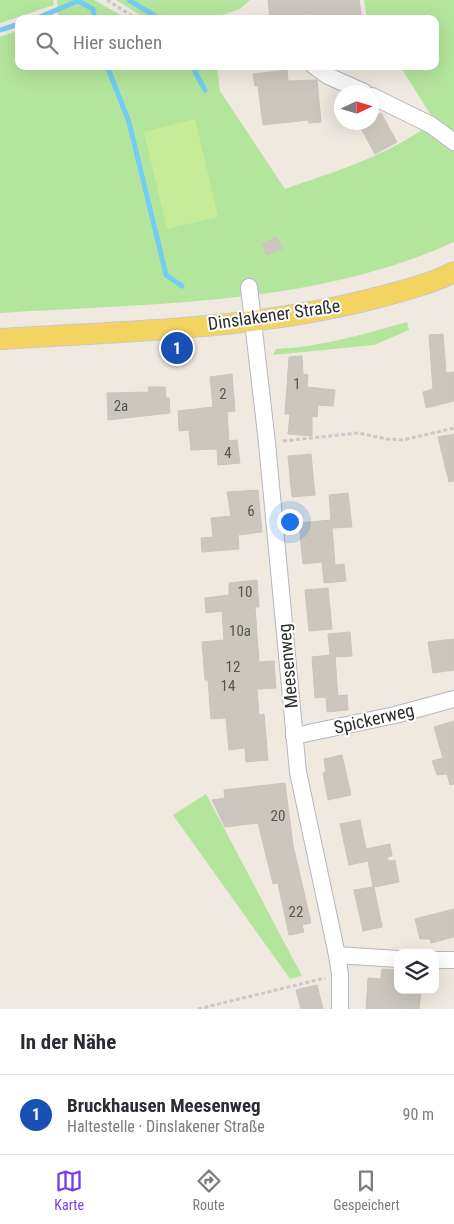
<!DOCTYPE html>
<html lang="de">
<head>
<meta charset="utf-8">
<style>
	body { margin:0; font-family:"Roboto Condensed",sans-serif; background:#f2f2f3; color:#2b2b33 }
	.controls { position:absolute; right:15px; bottom:15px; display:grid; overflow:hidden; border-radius:10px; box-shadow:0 5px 20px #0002 }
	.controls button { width:45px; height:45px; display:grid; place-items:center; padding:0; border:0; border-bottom:1px solid #e1e1e2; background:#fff; color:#2b2b33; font:25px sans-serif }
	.compass { position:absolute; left:334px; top:85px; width:45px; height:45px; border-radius:50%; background:#fff; box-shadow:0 5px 20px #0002; rotate:86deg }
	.you { position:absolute; left:289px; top:521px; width:18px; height:18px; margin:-12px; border:4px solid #fff; border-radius:50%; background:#1a73e8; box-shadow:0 0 0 8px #1a73e833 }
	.badge { display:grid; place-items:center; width:32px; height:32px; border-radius:50%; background:#7c3aed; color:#fff; font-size:16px; font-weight:700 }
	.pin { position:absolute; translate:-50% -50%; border:2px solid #fff; box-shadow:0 1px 5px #0006 }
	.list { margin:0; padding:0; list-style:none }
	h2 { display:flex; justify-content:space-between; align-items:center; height:65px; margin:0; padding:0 20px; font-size:21px }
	h2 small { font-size:16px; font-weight:400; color:#7c7c81 }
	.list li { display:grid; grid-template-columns:32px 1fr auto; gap:15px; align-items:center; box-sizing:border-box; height:80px; padding:0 20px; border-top:1px solid #e1e1e2 }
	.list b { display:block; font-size:19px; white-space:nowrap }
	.list p { margin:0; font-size:16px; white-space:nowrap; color:#7c7c81 }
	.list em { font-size:16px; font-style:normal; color:#7c7c81 }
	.icon { flex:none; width:28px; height:28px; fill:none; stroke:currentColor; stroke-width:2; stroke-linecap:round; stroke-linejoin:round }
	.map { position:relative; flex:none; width:454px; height:1009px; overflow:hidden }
	.search { position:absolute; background:#fff; box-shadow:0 5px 20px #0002; left:15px; right:15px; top:15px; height:55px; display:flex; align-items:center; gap:12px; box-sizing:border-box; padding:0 18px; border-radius:10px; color:#7c7c81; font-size:19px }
	.sheet { height:145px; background:#fff }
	nav { display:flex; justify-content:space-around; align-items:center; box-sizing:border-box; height:70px; border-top:1px solid #e1e1e2; background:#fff; font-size:14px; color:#7c7c81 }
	nav a { display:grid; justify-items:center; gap:2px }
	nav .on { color:#7c3aed }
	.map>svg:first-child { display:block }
</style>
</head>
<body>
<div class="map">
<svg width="454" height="1009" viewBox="0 0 454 1009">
	<rect width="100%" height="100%" fill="#efe9e0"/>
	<!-- green -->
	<g fill="#b4e59d">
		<polygon points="0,0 53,0 54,5 0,23"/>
		<polygon points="57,0 94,0 128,19 50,19 58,16"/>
		<polygon points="116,0 250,0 240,9 211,19 147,19"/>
		<polygon points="364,0 454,0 454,136 434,120 400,66 435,66 435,19 369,19 366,13"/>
		<path d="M19,30v36h198l3,25 65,98c48,-17 96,-31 138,-60l31,22v91c-140,64 -303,61 -454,71v-276z"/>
		<path d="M407,322l2,8 -35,15 -101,10 3,-6c45,-2 88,-15 131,-27z"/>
		<polygon points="206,794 302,976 290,979 173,815"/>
	</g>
	<!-- pitch -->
	<polygon fill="#c7ec99" points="195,119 218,217 167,229 144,132"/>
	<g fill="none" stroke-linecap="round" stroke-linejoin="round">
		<!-- stream -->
		<g stroke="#74ccf1" stroke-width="5">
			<polyline points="129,0 160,19"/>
			<polyline points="35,19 78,1 93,9 95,19"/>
			<polyline points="0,30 19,24"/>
			<polyline points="107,66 129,122 166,275 182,286"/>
			<polyline points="192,66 205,90"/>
		</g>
	</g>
	<!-- building -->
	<g fill="#cbc7be" stroke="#cbc5b9">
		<polygon points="268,0 359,0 362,19 312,19 311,14 270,19"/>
		<polygon points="287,70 288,81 317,80 321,122 309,123 308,120 263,125 258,86 255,86 253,74"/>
		<polygon points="381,113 397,142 375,154 359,125 372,122 372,118"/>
		<polygon points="276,237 282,249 267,255 262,244"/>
		<polygon points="443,334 446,373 454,372 454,401 426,408 423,392 433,389 429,335"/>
		<polygon points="302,356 303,374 308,375 307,387 335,390 333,406 318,405 317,417 312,416 312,436 288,434 290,414 285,414 289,357"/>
		<polygon points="232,374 235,411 227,412 229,441 237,440 240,463 218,465 217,449 191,450 189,430 179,431 178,411 213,407 210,377"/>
		<polygon points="148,387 165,387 166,398 169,398 170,413 108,420 107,393 149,392"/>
		<polygon points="454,434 454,481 449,482 438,437"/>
		<polygon points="311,454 315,495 292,497 288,456"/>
		<polygon points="258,490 262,532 238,535 239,549 202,552 201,538 213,537 211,518 231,516 227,492"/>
		<polygon points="348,493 352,527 332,528 335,565 344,564 346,581 324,583 322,562 303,564 299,523 331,520 329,495"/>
		<polygon points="257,580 259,607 255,607 259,662 274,661 276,688 257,689 259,715 264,714 268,760 246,762 245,748 229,750 226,718 211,719 208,680 205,680 202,642 224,640 222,611 206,613 205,598 229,595 229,583"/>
		<polygon points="328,588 332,629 309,631 305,590"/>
		<polygon points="350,632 352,656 335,657 338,696 347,695 348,710 327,712 326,697 315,698 312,657 330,655 328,634"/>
		<polygon points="454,639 454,670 433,673 428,642"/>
		<polygon points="454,721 454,784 450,785 447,774 437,775 432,761 443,758 434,727"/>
		<polygon points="342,755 351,795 328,800 323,773 326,772 324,759"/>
		<polygon points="285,783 293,845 311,923 302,925 304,932 289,935 280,893 278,883 273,884 258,823 225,827 212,800 225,798 224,790"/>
		<polygon points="360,820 366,849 390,844 392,856 387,857 389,861 395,860 399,882 374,887 382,927 363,931 354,890 373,887 368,861 349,865 340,824"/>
		<polygon points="454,909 454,937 431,943 430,939 420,939 415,919"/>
		<polygon points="382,969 398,970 398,991 421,993 419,1009 366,1009 368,978 381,979"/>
		<polygon points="317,985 323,1009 301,1009 296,990"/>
	</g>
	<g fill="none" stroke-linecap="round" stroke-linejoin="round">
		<!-- minor casing -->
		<g stroke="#b4b6c1" stroke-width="18">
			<g id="minor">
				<polyline points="314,66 328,76 364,92"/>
				<polyline points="372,96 431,125 454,142"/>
				<polyline points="249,287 267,443 298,772 337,955 340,974 340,1009"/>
				<polyline points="294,736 395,715 454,699"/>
				<polyline points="337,955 398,959"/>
				<polyline points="435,960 454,960"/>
			</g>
		</g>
		<!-- major casing -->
		<g stroke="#c9c9c9" stroke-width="22">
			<path id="major" d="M0,339c124,-8 251,-9 372,-40 27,-7 56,-14 82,-27"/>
		</g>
		<!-- path -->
		<g stroke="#c9c9c9" stroke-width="3" stroke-dasharray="4 2.5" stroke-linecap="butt">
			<polyline points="107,0 137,19"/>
			<polyline points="283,441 358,433 387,439 403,440 454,428"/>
			<polyline points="198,1009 325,978"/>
		</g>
		<!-- minor -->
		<use href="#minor" stroke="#fff" stroke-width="16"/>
		<!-- major -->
		<use href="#major" stroke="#f3d461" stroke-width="20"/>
	</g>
	<g text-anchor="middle" stroke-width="4" stroke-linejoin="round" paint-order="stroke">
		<!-- number labels -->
		<g font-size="15" fill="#555452">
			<text x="297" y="389">1</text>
			<text x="223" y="399">2</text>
			<text x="121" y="411">2a</text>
			<text x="228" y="458">4</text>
			<text x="251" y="516">6</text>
			<text x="245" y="597">10</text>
			<text x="240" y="636">10a</text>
			<text x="233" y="672">12</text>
			<text x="228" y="691">14</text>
			<text x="278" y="821">20</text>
			<text x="296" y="917">22</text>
		</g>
		<!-- street labels -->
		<g font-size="18" fill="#2e2e2e" stroke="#fff">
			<text transform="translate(274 315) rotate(-8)" y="6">Dinslakener Straße</text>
			<text transform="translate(288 666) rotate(-95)" y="6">Meesenweg</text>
			<text transform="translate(374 719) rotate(-13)" y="6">Spickerweg</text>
		</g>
	</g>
</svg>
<div class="controls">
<button><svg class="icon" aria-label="layers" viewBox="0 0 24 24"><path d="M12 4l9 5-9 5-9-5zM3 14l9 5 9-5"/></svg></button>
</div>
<svg class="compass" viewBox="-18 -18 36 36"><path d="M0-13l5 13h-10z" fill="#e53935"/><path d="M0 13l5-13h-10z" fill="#7c7c81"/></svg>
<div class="you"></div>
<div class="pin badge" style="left:177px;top:348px;background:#1a4fb4">1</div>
<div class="search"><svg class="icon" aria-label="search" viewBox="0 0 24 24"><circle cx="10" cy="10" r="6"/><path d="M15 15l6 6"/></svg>Hier suchen</div>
</div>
<section class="sheet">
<h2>In der Nähe<small></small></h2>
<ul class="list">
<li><span class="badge" style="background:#1a4fb4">1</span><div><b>Bruckhausen Meesenweg</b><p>Haltestelle · Dinslakener Straße</p></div><em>90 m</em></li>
</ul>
</section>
<nav>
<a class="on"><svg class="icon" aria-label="map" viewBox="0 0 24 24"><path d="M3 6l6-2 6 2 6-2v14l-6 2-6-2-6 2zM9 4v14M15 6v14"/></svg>Karte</a>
<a><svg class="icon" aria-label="directions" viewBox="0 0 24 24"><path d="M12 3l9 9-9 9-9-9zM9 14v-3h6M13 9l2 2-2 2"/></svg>Route</a>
<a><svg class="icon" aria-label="saved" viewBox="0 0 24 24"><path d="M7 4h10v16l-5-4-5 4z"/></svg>Gespeichert</a>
</nav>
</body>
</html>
